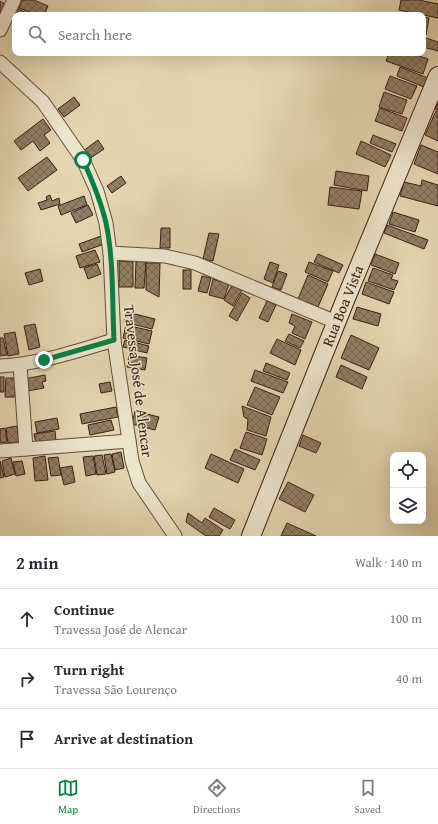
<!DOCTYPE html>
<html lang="en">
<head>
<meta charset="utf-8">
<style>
	body { margin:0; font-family:"Gentium Book Plus",serif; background:#f7f7f7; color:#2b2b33 }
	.controls { position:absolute; right:12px; bottom:12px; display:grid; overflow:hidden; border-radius:8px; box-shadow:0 4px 16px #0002 }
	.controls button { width:36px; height:36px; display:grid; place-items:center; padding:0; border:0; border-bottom:1px solid #e1e1e2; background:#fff; color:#2b2b33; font:20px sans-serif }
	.stop { position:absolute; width:12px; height:12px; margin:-9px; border:3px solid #0b8043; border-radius:50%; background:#fff }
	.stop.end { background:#0b8043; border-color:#fff; box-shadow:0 1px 4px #0008 }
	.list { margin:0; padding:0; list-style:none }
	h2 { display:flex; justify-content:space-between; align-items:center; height:52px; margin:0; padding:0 16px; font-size:17px }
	h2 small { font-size:13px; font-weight:400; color:#7c7c81 }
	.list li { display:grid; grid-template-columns:26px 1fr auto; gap:12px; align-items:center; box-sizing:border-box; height:60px; padding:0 16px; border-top:1px solid #e1e1e2 }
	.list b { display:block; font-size:15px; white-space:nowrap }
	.list p { margin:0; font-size:13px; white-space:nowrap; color:#7c7c81 }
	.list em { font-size:13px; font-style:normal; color:#7c7c81 }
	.icon { flex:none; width:22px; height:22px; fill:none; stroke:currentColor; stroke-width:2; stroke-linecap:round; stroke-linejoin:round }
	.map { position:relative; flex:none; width:438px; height:536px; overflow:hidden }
	.search { position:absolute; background:#fff; box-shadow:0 4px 16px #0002; left:12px; right:12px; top:12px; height:44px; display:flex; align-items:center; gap:10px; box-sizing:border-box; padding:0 14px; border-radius:8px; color:#7c7c81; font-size:15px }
	.sheet { height:232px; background:#fff }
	nav { display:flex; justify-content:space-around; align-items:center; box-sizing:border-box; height:56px; border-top:1px solid #e1e1e2; background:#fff; font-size:11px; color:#7c7c81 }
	nav a { display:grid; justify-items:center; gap:2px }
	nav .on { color:#0b8043 }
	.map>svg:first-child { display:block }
</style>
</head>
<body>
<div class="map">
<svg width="438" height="536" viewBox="0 0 438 536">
	<defs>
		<pattern id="building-cross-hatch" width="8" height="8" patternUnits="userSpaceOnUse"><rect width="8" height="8" fill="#927e63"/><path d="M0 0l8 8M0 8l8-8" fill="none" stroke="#786750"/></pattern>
	</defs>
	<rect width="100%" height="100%" fill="#e3d5b0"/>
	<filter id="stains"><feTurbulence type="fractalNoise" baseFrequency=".005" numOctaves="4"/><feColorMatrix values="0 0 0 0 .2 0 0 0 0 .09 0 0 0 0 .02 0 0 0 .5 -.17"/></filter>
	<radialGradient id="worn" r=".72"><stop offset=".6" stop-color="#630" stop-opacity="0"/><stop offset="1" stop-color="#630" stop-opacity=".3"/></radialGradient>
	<!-- building -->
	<g fill="url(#building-cross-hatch)" stroke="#3a2010">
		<polygon points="22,0 34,0 48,6 44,15 37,15 19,8"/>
		<polygon points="401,0 419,0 438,4 438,18 399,10"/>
		<polygon points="0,1 6,5 1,13 0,12"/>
		<polygon points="18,9 31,15 16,15"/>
		<polygon points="423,17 429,18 426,35 423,35"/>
		<polygon points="423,37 438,42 438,51 423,47"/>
		<polygon points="389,53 410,53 428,59 423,74 386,61"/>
		<polygon points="400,67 428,78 424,87 397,76"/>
		<polygon points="390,76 417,86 411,99 385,89"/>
		<polygon points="384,92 407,100 402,114 379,107"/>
		<polygon points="74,97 80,105 64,117 58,109"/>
		<polygon points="438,101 438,110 435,109"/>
		<polygon points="380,108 407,118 402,131 375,121"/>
		<polygon points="436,111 438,111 438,141 425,135"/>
		<polygon points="43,119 51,130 44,135 50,143 40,151 33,141 21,150 14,141"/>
		<polygon points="373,135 396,144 392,152 370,143"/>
		<polygon points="98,140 104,149 89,159 83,151"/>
		<polygon points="361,141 391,155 385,167 356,154"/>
		<polygon points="421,145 438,152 438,174 414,164"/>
		<polygon points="47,157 57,170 28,191 18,178"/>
		<polygon points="336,171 369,176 367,191 334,185"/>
		<polygon points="121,176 126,183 112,193 107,186"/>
		<polygon points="422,180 438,185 438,206 400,196 404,182 421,186"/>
		<polygon points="330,187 362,191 359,209 328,205"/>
		<polygon points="50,195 52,201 59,198 60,204 41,210 38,203 47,200 46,197"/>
		<polygon points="84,196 87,205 61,215 58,206"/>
		<polygon points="88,205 93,215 76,223 71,213"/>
		<polygon points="393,212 419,220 415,232 389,224"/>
		<polygon points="387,225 428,240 424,249 384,233"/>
		<polygon points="161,228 170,228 170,248 160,248"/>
		<polygon points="209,233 219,234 213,261 203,259"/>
		<polygon points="101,236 104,244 82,252 79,244"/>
		<polygon points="95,250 100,262 80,268 76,256"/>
		<polygon points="318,254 343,265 339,273 314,262"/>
		<polygon points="375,254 399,263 395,274 371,265"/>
		<polygon points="119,261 133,262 133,287 119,287"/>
		<polygon points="136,261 146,262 144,288 135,288"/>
		<polygon points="270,262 279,265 273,283 264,279"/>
		<polygon points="309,262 333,271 328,282 305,272"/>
		<polygon points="146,263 160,263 159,297 146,290"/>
		<polygon points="97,264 101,274 88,279 84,268"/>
		<polygon points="373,268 393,275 391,279 398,281 394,290 368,281"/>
		<polygon points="40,269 43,281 29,285 25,273"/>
		<rect x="183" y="270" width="8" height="19"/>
		<polygon points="278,271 287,274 281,290 272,287"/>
		<polygon points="308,275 328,284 318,307 298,299"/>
		<polygon points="202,276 211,278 207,293 198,291"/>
		<polygon points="213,279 229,284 224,299 209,295"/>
		<polygon points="366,282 394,292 389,304 362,294"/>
		<polygon points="232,285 242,290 233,306 224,300"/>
		<polygon points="242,293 250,298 237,321 229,316"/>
		<polygon points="267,301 276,305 268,322 259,318"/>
		<polygon points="357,307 381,314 378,326 353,319"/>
		<polygon points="127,312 155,319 152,329 124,322"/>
		<polygon points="292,314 312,322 305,339 292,333 295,326 289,323"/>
		<polygon points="35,324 40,347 29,350 24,326"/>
		<polygon points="126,325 152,331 149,344 123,338"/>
		<polygon points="15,332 19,354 8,356 4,334"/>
		<polygon points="289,334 304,341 300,348 285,341"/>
		<polygon points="351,335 379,348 369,370 341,358"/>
		<polygon points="0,338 3,338 7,355 0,356"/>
		<polygon points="277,339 301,350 295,365 270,353"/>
		<polygon points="125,340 149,346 147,353 123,347"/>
		<polygon points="129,355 147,358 145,370 127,367"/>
		<polygon points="266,363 290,373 287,380 263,371"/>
		<polygon points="341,365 367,377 362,389 336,377"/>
		<polygon points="255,370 288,382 283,393 251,381"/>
		<polygon points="45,375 46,381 42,382 44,388 27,391 24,379"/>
		<rect x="0" y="377" width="4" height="15"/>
		<polygon points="6,378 16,378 15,397 5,397"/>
		<polygon points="110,382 112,391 101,393 99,384"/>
		<polygon points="255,387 280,397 272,415 247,405"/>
		<polygon points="242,406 271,417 266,436 247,430 248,419 244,417"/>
		<polygon points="116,407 118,417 82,424 80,414"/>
		<polygon points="135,411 159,417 155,430 132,424"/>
		<polygon points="57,418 59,429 37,433 35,422"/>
		<polygon points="111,420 114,430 90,435 88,425"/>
		<polygon points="17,426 19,442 8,443 6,428"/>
		<polygon points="5,428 7,442 0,443 0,429"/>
		<polygon points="55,431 56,441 36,444 34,434"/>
		<polygon points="246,432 267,439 262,455 240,448"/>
		<polygon points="303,435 321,443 316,453 299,446"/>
		<polygon points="235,449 260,460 255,470 230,460"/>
		<polygon points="121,452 124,468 115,470 112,454"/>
		<polygon points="111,454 115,472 107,474 104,455"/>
		<polygon points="211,454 244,469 238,483 205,468"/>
		<polygon points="102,455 106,474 97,475 94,456"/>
		<polygon points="45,456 48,480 35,481 33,458"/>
		<polygon points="93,456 96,474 86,476 83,457"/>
		<polygon points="58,457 61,475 51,476 48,458"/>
		<polygon points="11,458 15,474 5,477 2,461"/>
		<polygon points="0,461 4,477 0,478"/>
		<polygon points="22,461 25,474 16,476 13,462"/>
		<polygon points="72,466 75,482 64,485 60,468"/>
		<polygon points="288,482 314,495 305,512 279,499"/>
		<polygon points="214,508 235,520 230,529 209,517"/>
		<polygon points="188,513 202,523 205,518 223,530 219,536 206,536 186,522"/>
		<polygon points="287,523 316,536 281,536"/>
	</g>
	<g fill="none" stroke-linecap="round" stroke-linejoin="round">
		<!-- street casing -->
		<g stroke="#644d38" stroke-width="15">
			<g id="street">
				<polyline points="0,30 14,0"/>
				<polyline points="0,62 43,102 83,160 97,191 106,223 110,253 114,340 132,461 139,483 175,536"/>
				<polyline points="110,253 165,256 195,263 336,322"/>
				<path d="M0,366c39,-2 77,-15 114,-26"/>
				<polyline points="26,449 129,441"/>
				<polyline points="0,451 26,449 20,365"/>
			</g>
		</g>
		<!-- secondary casing -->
		<g stroke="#3a2010" stroke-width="20">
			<polyline id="secondary" points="251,536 346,298 438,76"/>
		</g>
		<!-- street -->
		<use href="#street" stroke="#ede4cc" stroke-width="13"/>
		<!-- secondary -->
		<use href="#secondary" stroke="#ede4cc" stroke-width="18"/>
	</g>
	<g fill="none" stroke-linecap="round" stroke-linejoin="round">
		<!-- route -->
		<path stroke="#0b8043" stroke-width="5" d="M44,360l70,-20c-2,-39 0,-79 -8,-117 -5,-22 -14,-43 -23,-63"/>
	</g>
	<g text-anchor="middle" stroke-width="3" stroke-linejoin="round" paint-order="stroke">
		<!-- street labels -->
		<g font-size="15" fill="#3a2010" stroke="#ede4cc">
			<text transform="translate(343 306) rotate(-68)" y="5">Rua Boa Vista</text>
			<text transform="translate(138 381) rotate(83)" y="5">Travessa José de Alencar</text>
		</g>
	</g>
	<rect width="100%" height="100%" filter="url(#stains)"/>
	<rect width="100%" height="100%" fill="url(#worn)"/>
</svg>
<div class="controls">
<button><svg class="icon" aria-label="locate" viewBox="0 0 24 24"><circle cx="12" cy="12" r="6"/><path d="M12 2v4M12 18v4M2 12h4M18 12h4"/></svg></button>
<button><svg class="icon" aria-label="layers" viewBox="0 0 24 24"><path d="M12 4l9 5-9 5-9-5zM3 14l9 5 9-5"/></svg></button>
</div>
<div class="stop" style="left:83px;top:160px"></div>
<div class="stop end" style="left:44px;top:360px"></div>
<div class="search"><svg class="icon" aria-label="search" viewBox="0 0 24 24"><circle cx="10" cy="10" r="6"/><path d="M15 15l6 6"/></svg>Search here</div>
</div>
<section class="sheet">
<h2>2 min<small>Walk · 140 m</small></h2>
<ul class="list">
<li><svg class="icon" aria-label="ahead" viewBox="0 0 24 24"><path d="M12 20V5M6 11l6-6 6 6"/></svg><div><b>Continue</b><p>Travessa José de Alencar</p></div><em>100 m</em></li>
<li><svg class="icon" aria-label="right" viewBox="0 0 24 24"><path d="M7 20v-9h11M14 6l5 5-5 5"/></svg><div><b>Turn right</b><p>Travessa São Lourenço</p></div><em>40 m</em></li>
<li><svg class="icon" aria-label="arrive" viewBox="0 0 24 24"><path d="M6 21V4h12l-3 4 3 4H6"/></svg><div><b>Arrive at destination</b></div></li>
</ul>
</section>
<nav>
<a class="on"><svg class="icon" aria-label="map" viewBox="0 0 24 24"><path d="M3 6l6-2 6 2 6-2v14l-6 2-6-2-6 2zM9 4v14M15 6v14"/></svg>Map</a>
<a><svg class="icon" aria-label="directions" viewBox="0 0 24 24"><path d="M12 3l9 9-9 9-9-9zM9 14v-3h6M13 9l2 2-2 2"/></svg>Directions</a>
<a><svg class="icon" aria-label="saved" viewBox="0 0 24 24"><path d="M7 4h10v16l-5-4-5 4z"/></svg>Saved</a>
</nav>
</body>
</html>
